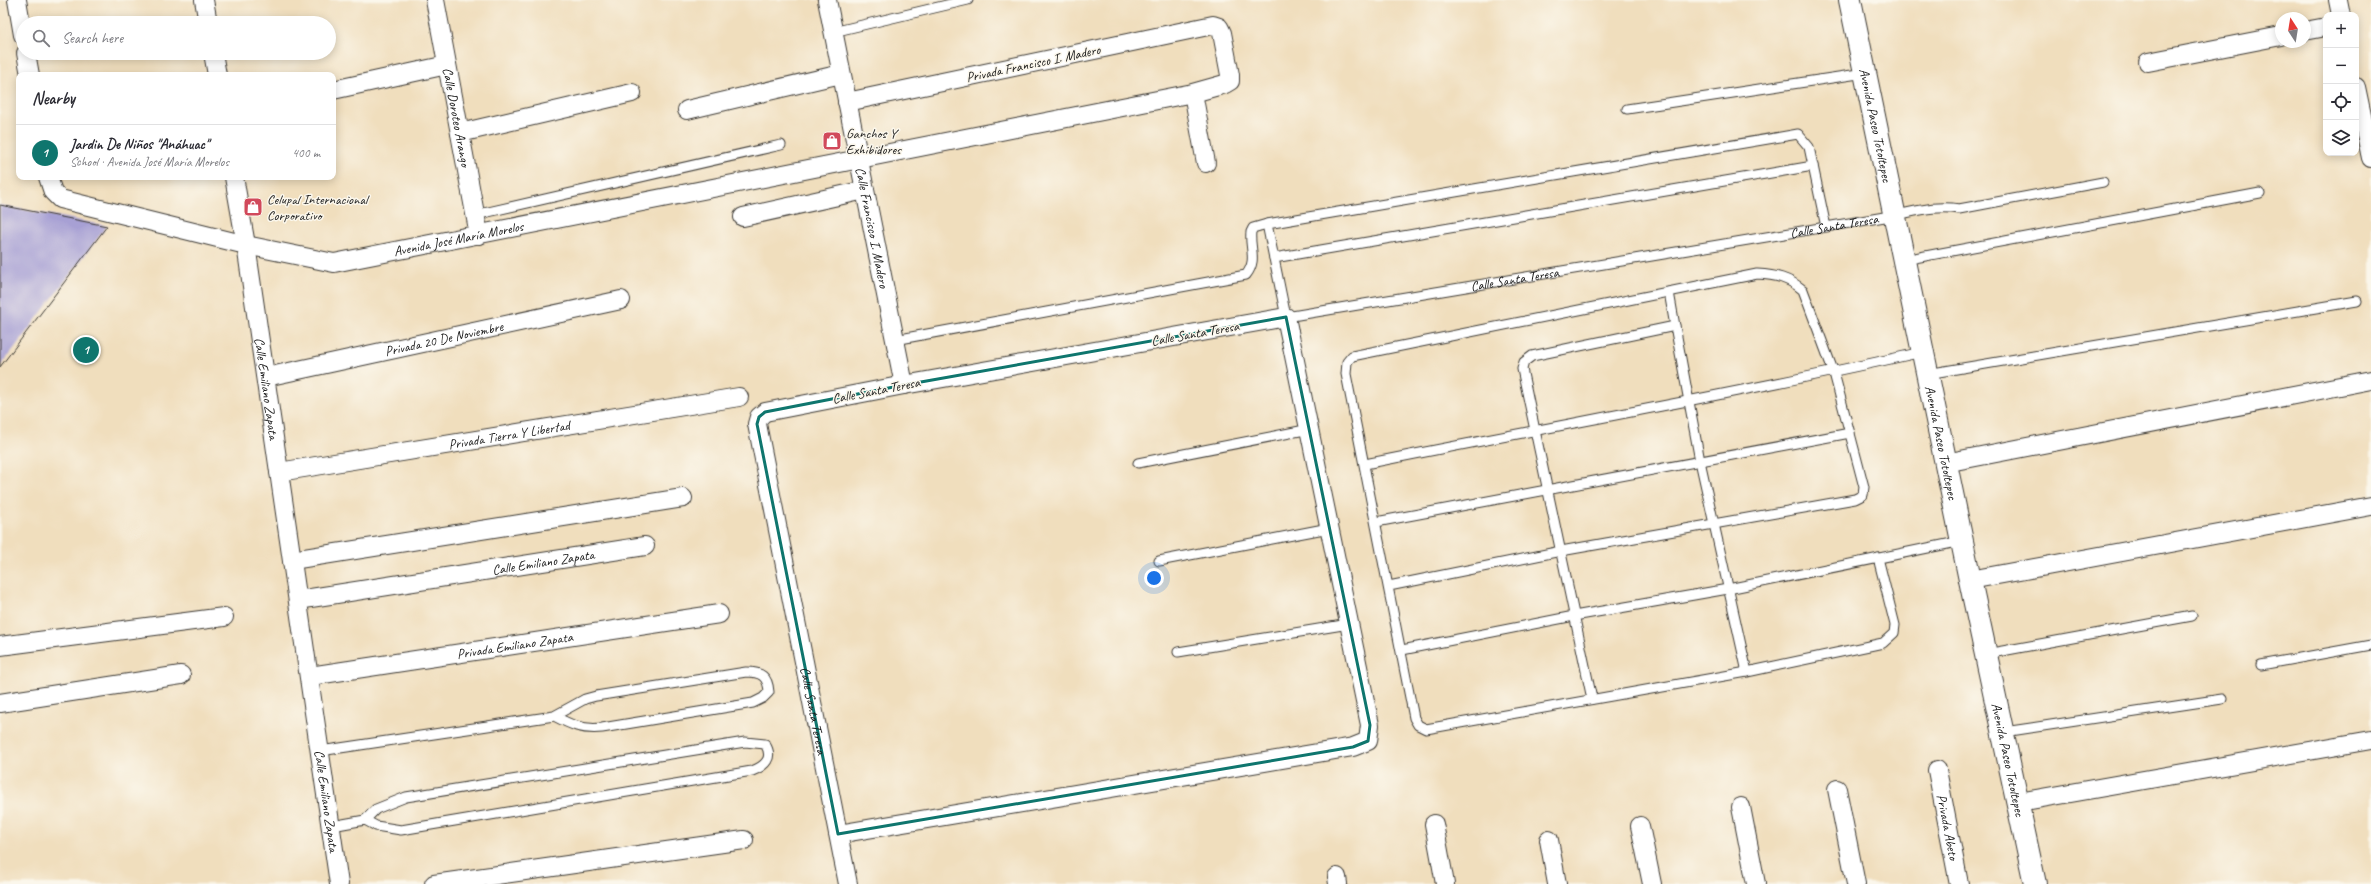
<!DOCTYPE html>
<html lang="en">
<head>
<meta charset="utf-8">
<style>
	body { margin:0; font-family:Caveat,sans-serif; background:#f7f7f7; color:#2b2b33 }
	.controls { position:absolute; right:12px; top:12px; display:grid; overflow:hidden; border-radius:8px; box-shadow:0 2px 10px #0003 }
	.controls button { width:36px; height:36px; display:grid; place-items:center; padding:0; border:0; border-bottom:1px solid #e1e1e2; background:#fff; color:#2b2b33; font:20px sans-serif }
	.compass { position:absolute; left:2275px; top:12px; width:36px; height:36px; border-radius:50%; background:#fff; box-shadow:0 2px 10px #0003; rotate:348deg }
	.you { position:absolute; left:1154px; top:578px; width:14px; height:14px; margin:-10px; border:3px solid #fff; border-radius:50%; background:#1a73e8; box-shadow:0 0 0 6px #1a73e833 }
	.badge { display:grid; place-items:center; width:26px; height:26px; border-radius:50%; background:#0f766e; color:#fff; font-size:13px; font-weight:700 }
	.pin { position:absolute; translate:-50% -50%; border:2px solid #fff; box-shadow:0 1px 4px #0006 }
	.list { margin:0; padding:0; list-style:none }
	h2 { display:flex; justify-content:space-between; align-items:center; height:52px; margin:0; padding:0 16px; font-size:17px }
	h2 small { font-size:13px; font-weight:400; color:#7c7c81 }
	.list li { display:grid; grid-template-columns:26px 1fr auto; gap:12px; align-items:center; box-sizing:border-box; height:56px; padding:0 16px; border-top:1px solid #e1e1e2 }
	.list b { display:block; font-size:15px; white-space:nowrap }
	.list p { margin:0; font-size:13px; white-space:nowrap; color:#7c7c81 }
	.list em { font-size:13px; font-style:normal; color:#7c7c81 }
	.icon { flex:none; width:22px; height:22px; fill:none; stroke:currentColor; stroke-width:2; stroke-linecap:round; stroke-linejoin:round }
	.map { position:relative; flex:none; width:2371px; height:884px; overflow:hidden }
	.search { position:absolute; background:#fff; box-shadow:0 2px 10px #0003; left:16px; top:16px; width:320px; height:44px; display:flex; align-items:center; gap:10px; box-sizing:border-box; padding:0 14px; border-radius:22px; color:#7c7c81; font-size:15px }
	.panel { position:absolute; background:#fff; box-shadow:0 2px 10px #0003; left:16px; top:72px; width:320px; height:108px; border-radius:8px }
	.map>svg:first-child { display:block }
</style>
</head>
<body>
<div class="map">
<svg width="2371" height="884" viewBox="0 0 2371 884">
	<rect width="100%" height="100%" fill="#fbf7ec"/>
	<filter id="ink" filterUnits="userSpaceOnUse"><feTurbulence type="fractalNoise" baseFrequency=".025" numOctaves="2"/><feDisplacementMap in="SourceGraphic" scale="8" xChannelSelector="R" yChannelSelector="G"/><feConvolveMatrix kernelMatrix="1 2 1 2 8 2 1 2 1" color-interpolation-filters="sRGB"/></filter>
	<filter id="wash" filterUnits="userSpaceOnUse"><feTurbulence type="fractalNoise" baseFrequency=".012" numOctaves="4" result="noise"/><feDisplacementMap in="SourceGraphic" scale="16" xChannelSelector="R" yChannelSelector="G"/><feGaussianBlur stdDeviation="0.9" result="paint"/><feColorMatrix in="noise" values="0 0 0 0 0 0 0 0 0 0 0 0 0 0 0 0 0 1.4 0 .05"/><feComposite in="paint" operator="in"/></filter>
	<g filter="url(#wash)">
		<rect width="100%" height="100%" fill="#f0debd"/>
		<g id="blocks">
			<!-- building -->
			<polygon fill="#a7a0d4" points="0,205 107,226 0,367"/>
		</g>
	</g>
	<g filter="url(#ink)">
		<use href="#blocks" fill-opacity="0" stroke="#3c3934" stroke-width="1"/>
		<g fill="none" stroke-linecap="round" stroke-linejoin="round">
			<!-- service casing -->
			<g stroke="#3c3934" stroke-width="11">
				<g id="service">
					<polyline points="833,32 968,0"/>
					<polyline points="1627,109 1865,73"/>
					<polyline points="475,215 781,145"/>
					<path id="s1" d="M1826,227l-17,-80 -11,-13 -531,90 19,93 540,-90c23,-4 46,-8 70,-12 21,-4 42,-10 63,-6l144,-27"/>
					<polyline points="1274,258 1813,166"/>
					<polyline points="1904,260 2260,193"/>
					<polyline points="1669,292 1675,326"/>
					<path d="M895,340l351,-65c12,-15 3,-27 5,-43l2,-4 14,-4"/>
					<polyline points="1927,374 2357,301"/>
					<polyline points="1138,463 1310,429"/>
					<path d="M1365,464c186,-38 373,-70 557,-112"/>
					<polyline points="1376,522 1850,433"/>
					<polyline points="1159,561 1329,528"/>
					<path d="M1389,586l172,-35 294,-52 8,-4 1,-8 -30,-114 -31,-83c-14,-12 -27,-15 -46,-16l-405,82 -5,6 -1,12 68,344 4,7 8,4 321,-57 136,-29 11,-10 1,-8 -17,-67"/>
					<polyline points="1402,650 1574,616 1728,589 1962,541"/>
					<polyline points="1178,652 1349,624"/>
					<polyline points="1986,654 2192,616"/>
					<polyline points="2261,665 2371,645"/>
					<polyline points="1592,699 1522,369 1524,362 1532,356 1675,326 1700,461 1747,672"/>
					<polyline points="2004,732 2222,699"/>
					<path d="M320,751l234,-35 31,-17 11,-3 150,-24c15,0 22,4 23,20l-6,6 -10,5 -151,25c-20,2 -31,-3 -48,-12"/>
					<path d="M332,826l33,-6 11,6 25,4 351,-59c13,-5 22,-13 13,-27l-20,-2 -339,55 -30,12 -11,11"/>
				</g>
			</g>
			<!-- minor casing -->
			<g stroke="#3c3934" stroke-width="20">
				<g id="minor">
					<polyline points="17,0 23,35"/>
					<polyline points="204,0 208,23"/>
					<path id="s2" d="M435,0l44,235"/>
					<path id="s3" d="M827,0l77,385"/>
					<polyline points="2338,0 2341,15"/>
					<polyline points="2305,31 2326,27"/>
					<polyline points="26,53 30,75"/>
					<polyline points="213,53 217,75"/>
					<polyline points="2148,62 2281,36"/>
					<polyline points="2356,87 2371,158"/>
					<polyline points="333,90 447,65"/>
					<polyline points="1193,93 1206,163"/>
					<polyline points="687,110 841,74"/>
					<polyline points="460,133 632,93"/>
					<path id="s4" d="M48,177l5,15 7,7 186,46 88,18 859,-170 32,-9 5,-3v-6l-8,-42 -3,-6 -6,-2 -366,77"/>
					<path id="s5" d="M234,177l12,68 93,639"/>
					<polyline points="743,217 865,190"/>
					<path id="s6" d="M266,377l355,-77"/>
					<polyline points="1945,463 2371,380"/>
					<path id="s7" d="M279,472l460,-75"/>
					<polyline points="292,560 683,498"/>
					<polyline points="1970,580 2371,506"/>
					<path id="s8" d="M298,600l347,-54"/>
					<polyline points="0,646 224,617"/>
					<path id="s9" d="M310,676l409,-62"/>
					<polyline points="0,703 181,675"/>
					<path id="s10" d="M1937,770l22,114"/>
					<polyline points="1837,789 1856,884"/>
					<polyline points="2019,802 2371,740"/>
					<polyline points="1741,807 1756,884"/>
					<polyline points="1434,824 1445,884"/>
					<polyline points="1640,826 1652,884"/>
					<path id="s11" d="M838,834l515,-87 15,-6 2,-16 -84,-408 -382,68 -139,27 -6,5 -2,7 91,460"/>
					<polyline points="1549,840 1557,884"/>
					<polyline points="1337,877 1338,884"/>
					<polyline points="434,884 744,840"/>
				</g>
			</g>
			<!-- secondary casing -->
			<g stroke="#3c3934" stroke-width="24">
				<g id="secondary">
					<path id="s12" d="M1850,0l120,580 65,304"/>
				</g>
			</g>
			<!-- service -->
			<use href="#service" stroke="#fff" stroke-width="9"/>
			<!-- minor -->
			<use href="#minor" stroke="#fff" stroke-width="18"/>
			<!-- secondary -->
			<use href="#secondary" stroke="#fff" stroke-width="22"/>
		</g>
	</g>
	<!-- marked area -->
	<path fill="none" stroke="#0f766e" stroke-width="3" stroke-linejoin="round" d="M1286,317l84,408 -2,16 -15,6 -515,87 -81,-410 2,-7 6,-5 139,-27z"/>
	<!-- icons -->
	<defs>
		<g id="shop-square" transform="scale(1)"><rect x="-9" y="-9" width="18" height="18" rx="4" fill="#d1495b" stroke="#fbf7ec"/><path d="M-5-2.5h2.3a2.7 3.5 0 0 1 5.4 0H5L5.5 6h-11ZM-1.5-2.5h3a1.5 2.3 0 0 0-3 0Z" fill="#fff"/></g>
	</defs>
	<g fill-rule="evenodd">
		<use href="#shop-square" x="832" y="141"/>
		<use href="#shop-square" x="253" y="207"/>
	</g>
	<g text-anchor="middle" stroke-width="3" stroke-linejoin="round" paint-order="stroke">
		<!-- street labels -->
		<g font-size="14" fill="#1c1c1c" stroke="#fbf7ec">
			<text transform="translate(1033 63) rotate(-12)" y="5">Privada Francisco I. Madero</text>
			<text dy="5" stroke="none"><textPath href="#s2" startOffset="119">Calle Doroteo Arango</textPath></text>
			<text dy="5" stroke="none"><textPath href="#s12" startOffset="128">Avenida Paseo Totoltepec</textPath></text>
			<text dy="5" stroke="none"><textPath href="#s1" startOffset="1288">Calle Santa Teresa</textPath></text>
			<text dy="5" stroke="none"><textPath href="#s3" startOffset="232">Calle Francisco I. Madero</textPath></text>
			<text dy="5" stroke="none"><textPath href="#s4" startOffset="434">Avenida José María Morelos</textPath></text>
			<text dy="5" stroke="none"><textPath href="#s1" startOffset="964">Calle Santa Teresa</textPath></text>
			<text transform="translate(1195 333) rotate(-10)" y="5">Calle Santa Teresa</text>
			<text dy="5" stroke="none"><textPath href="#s6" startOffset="182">Privada 20 De Noviembre</textPath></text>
			<text dy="5" stroke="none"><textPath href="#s5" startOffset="214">Calle Emiliano Zapata</textPath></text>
			<text transform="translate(876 390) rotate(-11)" y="5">Calle Santa Teresa</text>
			<text dy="5" stroke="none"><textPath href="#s7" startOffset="233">Privada Tierra Y Libertad</textPath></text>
			<text dy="5" stroke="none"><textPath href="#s12" startOffset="452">Avenida Paseo Totoltepec</textPath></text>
			<text dy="5" stroke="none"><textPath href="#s8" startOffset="248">Calle Emiliano Zapata</textPath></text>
			<text dy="5" stroke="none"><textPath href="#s9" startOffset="207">Privada Emiliano Zapata</textPath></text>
			<text dy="5" stroke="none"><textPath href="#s11" startOffset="1808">Calle Santa Teresa</textPath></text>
			<text dy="5" stroke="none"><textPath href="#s12" startOffset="776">Avenida Paseo Totoltepec</textPath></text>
			<text dy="5" stroke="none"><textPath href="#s5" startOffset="631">Calle Emiliano Zapata</textPath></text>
			<text dy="5" stroke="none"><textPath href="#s10" startOffset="58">Privada Abeto</textPath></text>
		</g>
		<!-- poi labels -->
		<g font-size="14" fill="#1c1c1c" stroke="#fbf7ec" text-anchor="start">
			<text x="846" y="138">Ganchos Y<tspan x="846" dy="16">Exhibidores</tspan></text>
			<text x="267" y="204">Celupal Internacional<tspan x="267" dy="16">Corporativo</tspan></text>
		</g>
	</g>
</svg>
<div class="controls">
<button>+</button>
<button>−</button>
<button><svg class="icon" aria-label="locate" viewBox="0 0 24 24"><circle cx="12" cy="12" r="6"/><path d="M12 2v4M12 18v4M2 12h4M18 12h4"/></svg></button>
<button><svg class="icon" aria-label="layers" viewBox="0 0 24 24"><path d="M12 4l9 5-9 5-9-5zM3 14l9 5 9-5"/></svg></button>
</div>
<svg class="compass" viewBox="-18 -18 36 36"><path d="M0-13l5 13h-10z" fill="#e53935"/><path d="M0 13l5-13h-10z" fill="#7c7c81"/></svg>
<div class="you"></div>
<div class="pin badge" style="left:86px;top:350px">1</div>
<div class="search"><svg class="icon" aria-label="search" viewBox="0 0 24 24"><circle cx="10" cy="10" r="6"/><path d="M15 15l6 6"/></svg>Search here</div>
<section class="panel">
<h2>Nearby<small></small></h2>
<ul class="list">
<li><span class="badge">1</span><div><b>Jardin De Niños &quot;Anáhuac&quot;</b><p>School · Avenida José María Morelos</p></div><em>400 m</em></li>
</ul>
</section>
</div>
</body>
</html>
